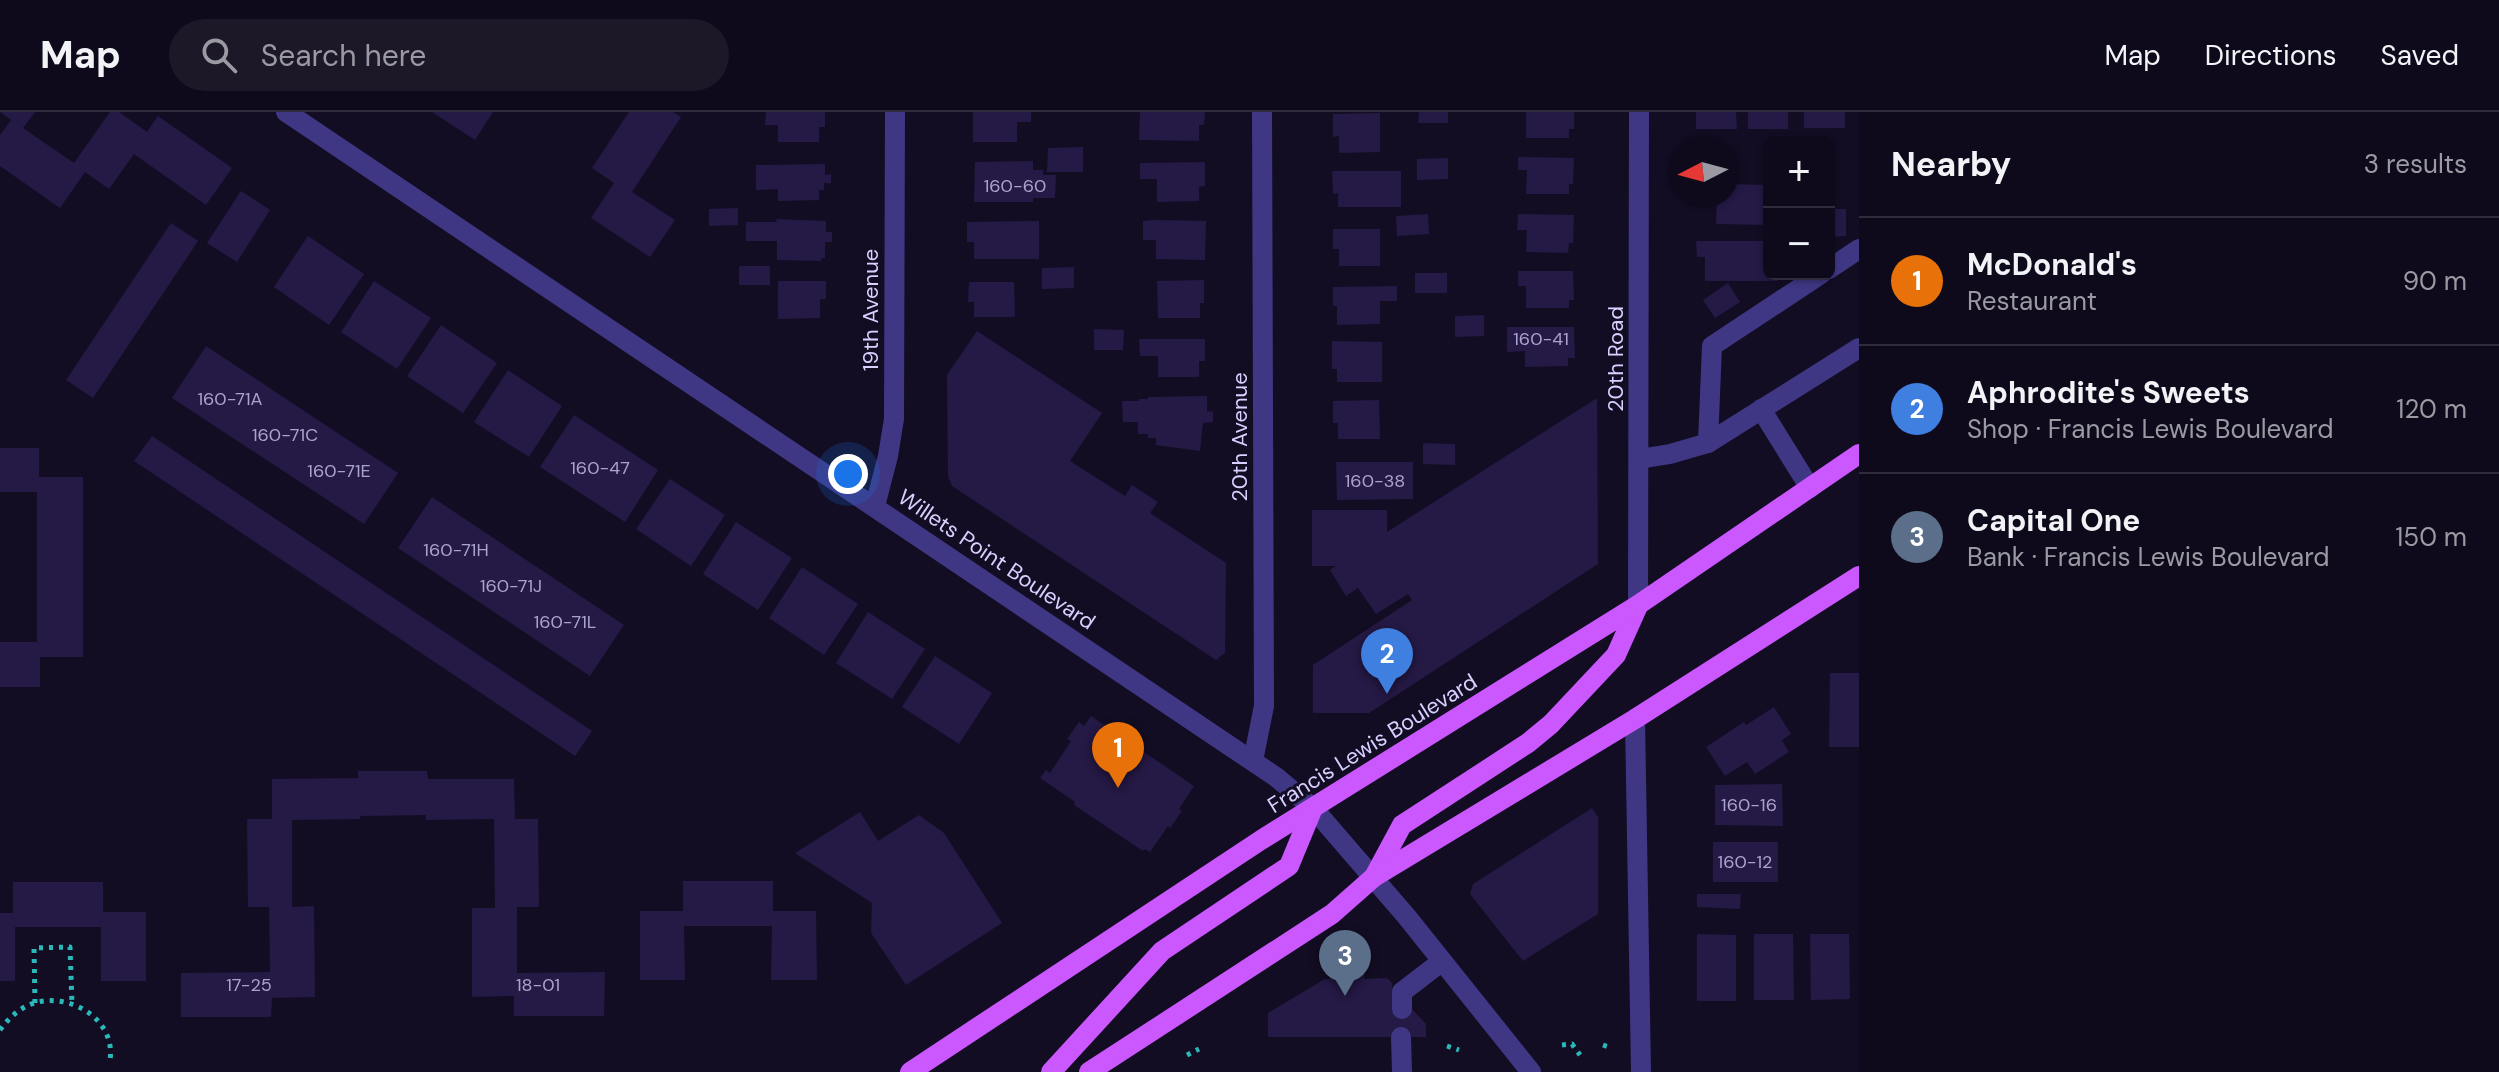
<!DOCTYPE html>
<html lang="en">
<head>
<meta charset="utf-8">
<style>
	body { margin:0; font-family:"DM Sans",sans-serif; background:#1c1828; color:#f1f3f6 }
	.controls { position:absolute; right:24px; top:24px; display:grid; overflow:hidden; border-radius:12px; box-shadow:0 2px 6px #0004 }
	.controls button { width:72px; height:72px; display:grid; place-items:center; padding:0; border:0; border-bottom:2px solid #2e2b3a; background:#0e0a1b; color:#f1f3f6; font:40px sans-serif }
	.compass { position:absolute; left:1667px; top:24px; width:72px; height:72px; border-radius:50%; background:#0e0a1b; box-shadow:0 2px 6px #0004; rotate:264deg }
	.you { position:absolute; left:848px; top:362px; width:28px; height:28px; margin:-20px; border:6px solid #fff; border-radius:50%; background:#1a73e8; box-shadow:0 0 0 12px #1a73e833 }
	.badge { display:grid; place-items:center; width:52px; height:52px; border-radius:50%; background:#d93025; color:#fff; font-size:26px; font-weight:700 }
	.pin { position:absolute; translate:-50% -66px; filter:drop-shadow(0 2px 4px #0008) }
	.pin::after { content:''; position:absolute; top:42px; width:28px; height:24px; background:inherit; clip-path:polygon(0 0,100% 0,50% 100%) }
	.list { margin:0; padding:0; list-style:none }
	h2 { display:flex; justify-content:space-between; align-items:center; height:104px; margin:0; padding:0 32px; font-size:34px }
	h2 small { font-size:26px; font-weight:400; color:#9b9aa3 }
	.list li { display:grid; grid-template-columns:52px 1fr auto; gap:24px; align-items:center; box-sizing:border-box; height:128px; padding:0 32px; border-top:2px solid #2e2b3a }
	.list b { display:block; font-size:30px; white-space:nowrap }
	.list p { margin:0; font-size:26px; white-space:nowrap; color:#9b9aa3 }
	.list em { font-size:26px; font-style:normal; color:#9b9aa3 }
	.icon { flex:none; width:44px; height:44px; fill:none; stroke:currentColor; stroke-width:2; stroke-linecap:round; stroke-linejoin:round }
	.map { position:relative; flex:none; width:1859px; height:960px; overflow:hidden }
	header { display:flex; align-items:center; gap:48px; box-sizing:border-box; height:112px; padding:0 40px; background:#0e0a1b; border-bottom:2px solid #2e2b3a }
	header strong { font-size:38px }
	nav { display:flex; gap:44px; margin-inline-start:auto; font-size:28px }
	.search { width:560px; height:72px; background:#1c1828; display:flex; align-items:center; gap:20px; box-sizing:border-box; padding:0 28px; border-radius:44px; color:#9b9aa3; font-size:30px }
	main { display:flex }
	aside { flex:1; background:#0e0a1b }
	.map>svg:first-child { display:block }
</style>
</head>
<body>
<header>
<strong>Map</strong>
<div class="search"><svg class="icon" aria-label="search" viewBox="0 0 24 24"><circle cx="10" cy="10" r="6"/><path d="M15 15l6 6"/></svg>Search here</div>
<nav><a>Map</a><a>Directions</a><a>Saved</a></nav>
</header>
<main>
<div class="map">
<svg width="1859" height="960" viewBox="0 0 1859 960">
	<rect width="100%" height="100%" fill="#130d24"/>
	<!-- building -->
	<g fill="#251945">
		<polygon points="0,0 35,0 23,16 74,51 110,0 119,0 147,20 158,4 232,56 206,93 134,42 109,77 85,60 60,96 0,54 0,23 11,8"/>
		<polygon points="432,0 493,0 475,28"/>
		<polygon points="629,0 673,0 681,5 632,80 675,108 650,145 591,106 614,71 592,56"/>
		<polygon points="766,0 825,0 825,15 819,15 819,30 778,30 778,13 765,13"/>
		<polygon points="973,0 1031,0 1031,10 1017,10 1017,30 973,30"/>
		<polygon points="1140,0 1205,0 1204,13 1199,13 1199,29 1139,28"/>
		<polygon points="1419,0 1448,0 1448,11 1418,11"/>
		<polygon points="1526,0 1574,0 1574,17 1569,17 1569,26 1526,26"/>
		<polygon points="1696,0 1736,0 1737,17 1696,17"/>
		<rect x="1748" y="0" width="40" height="17"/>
		<rect x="1804" y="0" width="41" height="16"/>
		<polygon points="1380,1 1380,40 1339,41 1339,24 1333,25 1333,2"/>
		<polygon points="1083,35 1083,60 1047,60 1048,36"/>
		<polygon points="1518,45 1574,46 1573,72 1569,72 1569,82 1526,82 1527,58 1518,58"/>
		<polygon points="1448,46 1448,67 1417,68 1417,47"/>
		<polygon points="1033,49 1033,58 1043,58 1043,63 1056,63 1055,86 1033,86 1033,90 974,90 975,50"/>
		<polygon points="1205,50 1205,74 1199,75 1199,89 1157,90 1157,67 1140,67 1140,51"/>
		<polygon points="825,52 825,63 831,62 831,71 824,71 824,78 819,78 819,88 778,89 778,77 756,78 756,53"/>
		<polygon points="1332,59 1401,59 1401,95 1338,95 1338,81 1333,82"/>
		<polygon points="1727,72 1769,73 1769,113 1716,112 1717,84 1727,84"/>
		<polygon points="241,79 270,98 237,150 207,131"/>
		<polygon points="738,96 738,113 709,114 709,97"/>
		<polygon points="1829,97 1846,97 1846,124 1829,125"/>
		<polygon points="1428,102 1429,122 1397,124 1396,104"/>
		<polygon points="1518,102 1574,103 1573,131 1569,131 1568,141 1526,140 1527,118 1517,118"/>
		<polygon points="776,107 826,109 826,120 832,120 832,130 825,130 825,146 821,146 821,149 777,148 777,129 746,129 746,110 777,110"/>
		<polygon points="1156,108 1206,109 1205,148 1156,147 1156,128 1143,128 1143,109"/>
		<polygon points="1039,109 1039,147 974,147 974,130 967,130 967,110"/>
		<polygon points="171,111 198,129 93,286 66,268"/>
		<polygon points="1333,117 1380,117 1380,154 1339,154 1339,137 1333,137"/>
		<polygon points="308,124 364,162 329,213 274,175"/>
		<polygon points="1696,129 1769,129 1769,162 1776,162 1778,169 1705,169 1705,145 1697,145"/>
		<rect x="739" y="154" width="31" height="19"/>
		<polygon points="1074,155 1074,176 1042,177 1042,156"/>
		<polygon points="1518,159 1573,159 1574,188 1569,188 1569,196 1526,196 1526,174 1518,174"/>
		<rect x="1415" y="161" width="32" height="20"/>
		<polygon points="1204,168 1204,191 1200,191 1200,206 1158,206 1157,169"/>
		<polygon points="374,169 431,206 397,257 341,220"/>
		<polygon points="778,169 826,169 826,187 820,187 820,206 778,207"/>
		<polygon points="969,170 1014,170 1015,205 974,205 974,190 968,190"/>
		<polygon points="1728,171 1740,190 1715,206 1703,188"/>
		<polygon points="1397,174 1397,189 1380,189 1380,212 1337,213 1337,194 1333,194 1333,175"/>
		<polygon points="1484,203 1484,224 1455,225 1455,204"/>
		<polygon points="441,213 497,251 463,301 407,264"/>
		<polygon points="1507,215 1574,215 1575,246 1568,246 1568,254 1525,255 1525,239 1507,240"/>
		<polygon points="1094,217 1124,218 1123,238 1094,238"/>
		<polygon points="977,219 1102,301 1070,349 1125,384 1132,373 1158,390 1150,401 1226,451 1225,541 1216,548 952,374 948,364 947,263"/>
		<polygon points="1139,227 1205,227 1205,249 1199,249 1199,265 1158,265 1158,244 1140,244"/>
		<polygon points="1332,229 1382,230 1382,270 1337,270 1337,257 1332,257"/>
		<polygon points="206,234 398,361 364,412 172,286"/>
		<polygon points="508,258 562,294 529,345 474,310"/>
		<polygon points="1207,284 1207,299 1213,300 1213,310 1203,311 1200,339 1156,333 1156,326 1148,326 1148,322 1138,322 1138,310 1123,310 1122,289 1139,289 1139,287 1148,287 1148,285"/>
		<polygon points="1597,286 1598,452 1369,601 1313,601 1313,553 1412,488 1408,482 1376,502 1358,476 1346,484 1330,458 1336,454 1312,454 1312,398 1387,398 1387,420"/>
		<polygon points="1379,288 1380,327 1338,327 1338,311 1333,311 1333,289"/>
		<polygon points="574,303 658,358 625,410 540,355"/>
		<polygon points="152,324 592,619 575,644 134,349"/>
		<polygon points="1423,331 1455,332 1455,353 1423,352"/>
		<polygon points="0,336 39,336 39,365 83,365 83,545 40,545 40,575 0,575 0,530 37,530 37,380 0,380"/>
		<polygon points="1336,350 1413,350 1413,387 1337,388"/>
		<polygon points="670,367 725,403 691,454 636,417"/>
		<polygon points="432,385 624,513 590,564 398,436"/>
		<polygon points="736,410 792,446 758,498 703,462"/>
		<polygon points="802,455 858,492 824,543 769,506"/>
		<polygon points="868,500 925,537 892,587 836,551"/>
		<polygon points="935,544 992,581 959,632 902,595"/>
		<polygon points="1830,561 1859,561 1859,635 1829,635"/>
		<polygon points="1774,595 1791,622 1782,628 1789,640 1755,662 1747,650 1725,664 1706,635 1744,610 1746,613"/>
		<polygon points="1091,604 1194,674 1179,697 1182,699 1170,716 1168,714 1150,740 1145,737 1143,739 1074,693 1075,690 1040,666 1046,658 1050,661 1071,629 1067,627 1079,610 1084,614"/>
		<polygon points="358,659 427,659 428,667 514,667 515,707 538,707 539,795 517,795 517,861 605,860 604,904 514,904 514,884 472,885 472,796 495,796 494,707 426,708 426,703 360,704 360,707 292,708 292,795 314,794 315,885 272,886 271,905 181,905 181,861 270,860 269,795 248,795 247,707 272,707 272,667 358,666"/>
		<polygon points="1782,672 1783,714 1715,713 1715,673"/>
		<polygon points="1592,696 1598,705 1598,802 1523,849 1470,782 1473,772"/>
		<polygon points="860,700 878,729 919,703 944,721 1002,811 906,873 871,821 872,791 795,741"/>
		<rect x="1713" y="730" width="65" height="40"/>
		<polygon points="683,769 773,769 773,799 816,799 817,868 771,868 772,814 684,814 685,868 640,868 640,799 683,799"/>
		<polygon points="13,770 103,770 103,800 146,800 146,869 101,869 101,815 15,815 15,869 0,869 0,801 13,801"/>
		<polygon points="1697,782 1741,782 1740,797 1697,795"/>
		<polygon points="1697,822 1736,823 1736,889 1697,889"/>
		<polygon points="1754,822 1793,822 1794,888 1754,888"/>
		<polygon points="1810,822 1849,822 1850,887 1811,888"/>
		<polygon points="1347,861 1364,861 1364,867 1387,866 1392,871 1393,897 1412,897 1426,912 1426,925 1268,925 1268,901 1325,867 1348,867"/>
	</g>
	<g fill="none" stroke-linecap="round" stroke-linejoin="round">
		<!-- path -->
		<g stroke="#2bb8b9" stroke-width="5" stroke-dasharray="4 6" stroke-linecap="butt">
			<polyline points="35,891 34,836 70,835 72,892"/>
			<path d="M0,918c9,-12 19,-22 34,-27 37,-11 82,17 76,57"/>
			<polyline points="1562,933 1572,932 1580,943"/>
			<polyline points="1603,933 1612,936"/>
			<polyline points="1447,934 1459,938"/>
			<polyline points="1187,943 1199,937"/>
		</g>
		<!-- minor -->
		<g stroke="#3f3784" stroke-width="20">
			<polyline points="286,0 1276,665 1313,696 1407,805 1531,960"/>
			<polyline points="1829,157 1859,137"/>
			<polyline points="1761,297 1810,376"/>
			<polyline points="1708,331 1712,234 1821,162"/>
			<polyline points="1639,347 1670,342 1708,331 1859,236"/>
			<polyline points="875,394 888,344 894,307 895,0"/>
			<polyline points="1638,493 1639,0"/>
			<polyline points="1635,607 1641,960"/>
			<polyline points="1253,649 1264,594 1262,0"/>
			<polyline points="1402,897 1402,880 1441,850"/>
			<polyline points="1401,925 1402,960"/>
		</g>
		<!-- major -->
		<g stroke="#cb57ff" stroke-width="20">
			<polyline points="1374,765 1402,713 1528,631 1551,612 1616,543 1638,494"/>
			<polyline points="910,960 1261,728 1638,493 1859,342"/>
			<polyline points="1051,960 1162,839 1289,754 1313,696"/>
			<polyline points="1089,960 1332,802 1374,765 1635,607 1859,464"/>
		</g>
	</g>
	<g text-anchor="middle" stroke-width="6" stroke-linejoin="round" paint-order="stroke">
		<!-- number labels -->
		<g font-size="18" fill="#aca2d0">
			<text x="1015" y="80">160-60</text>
			<text x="1541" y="233">160-41</text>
			<text x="230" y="293">160-71A</text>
			<text x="285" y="329">160-71C</text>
			<text x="600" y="362">160-47</text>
			<text x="339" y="365">160-71E</text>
			<text x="1375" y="375">160-38</text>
			<text x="456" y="444">160-71H</text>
			<text x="511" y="480">160-71J</text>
			<text x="565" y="516">160-71L</text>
			<text x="1749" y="699">160-16</text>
			<text x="1745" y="756">160-12</text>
			<text x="249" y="879">17-25</text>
			<text x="538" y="879">18-01</text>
		</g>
		<!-- street labels -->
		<g font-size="22" fill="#d9d0ff" stroke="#130d24">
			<text transform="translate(870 198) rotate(-90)" y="8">19th Avenue</text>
			<text transform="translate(1615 247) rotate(-90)" y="8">20th Road</text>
			<text transform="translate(1239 325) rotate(-90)" y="8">20th Avenue</text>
			<text transform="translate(997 447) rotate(34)" y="8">Willets Point Boulevard</text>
			<text transform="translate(1372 631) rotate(-32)" y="8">Francis Lewis Boulevard</text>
		</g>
	</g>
</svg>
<div class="controls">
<button>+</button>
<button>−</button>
</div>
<svg class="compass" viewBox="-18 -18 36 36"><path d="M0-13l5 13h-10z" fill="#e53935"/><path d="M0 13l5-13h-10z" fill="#9b9aa3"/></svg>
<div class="you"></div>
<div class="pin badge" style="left:1118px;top:676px;background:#e8710a">1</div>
<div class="pin badge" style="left:1387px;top:582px;background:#3f7fe0">2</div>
<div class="pin badge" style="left:1345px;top:884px;background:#5c6f8a">3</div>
</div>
<aside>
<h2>Nearby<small>3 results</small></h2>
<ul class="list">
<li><span class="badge" style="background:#e8710a">1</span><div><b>McDonald's</b><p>Restaurant</p></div><em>90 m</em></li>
<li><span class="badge" style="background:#3f7fe0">2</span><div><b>Aphrodite's Sweets</b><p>Shop · Francis Lewis Boulevard</p></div><em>120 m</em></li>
<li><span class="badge" style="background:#5c6f8a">3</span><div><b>Capital One</b><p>Bank · Francis Lewis Boulevard</p></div><em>150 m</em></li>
</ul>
</aside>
</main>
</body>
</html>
